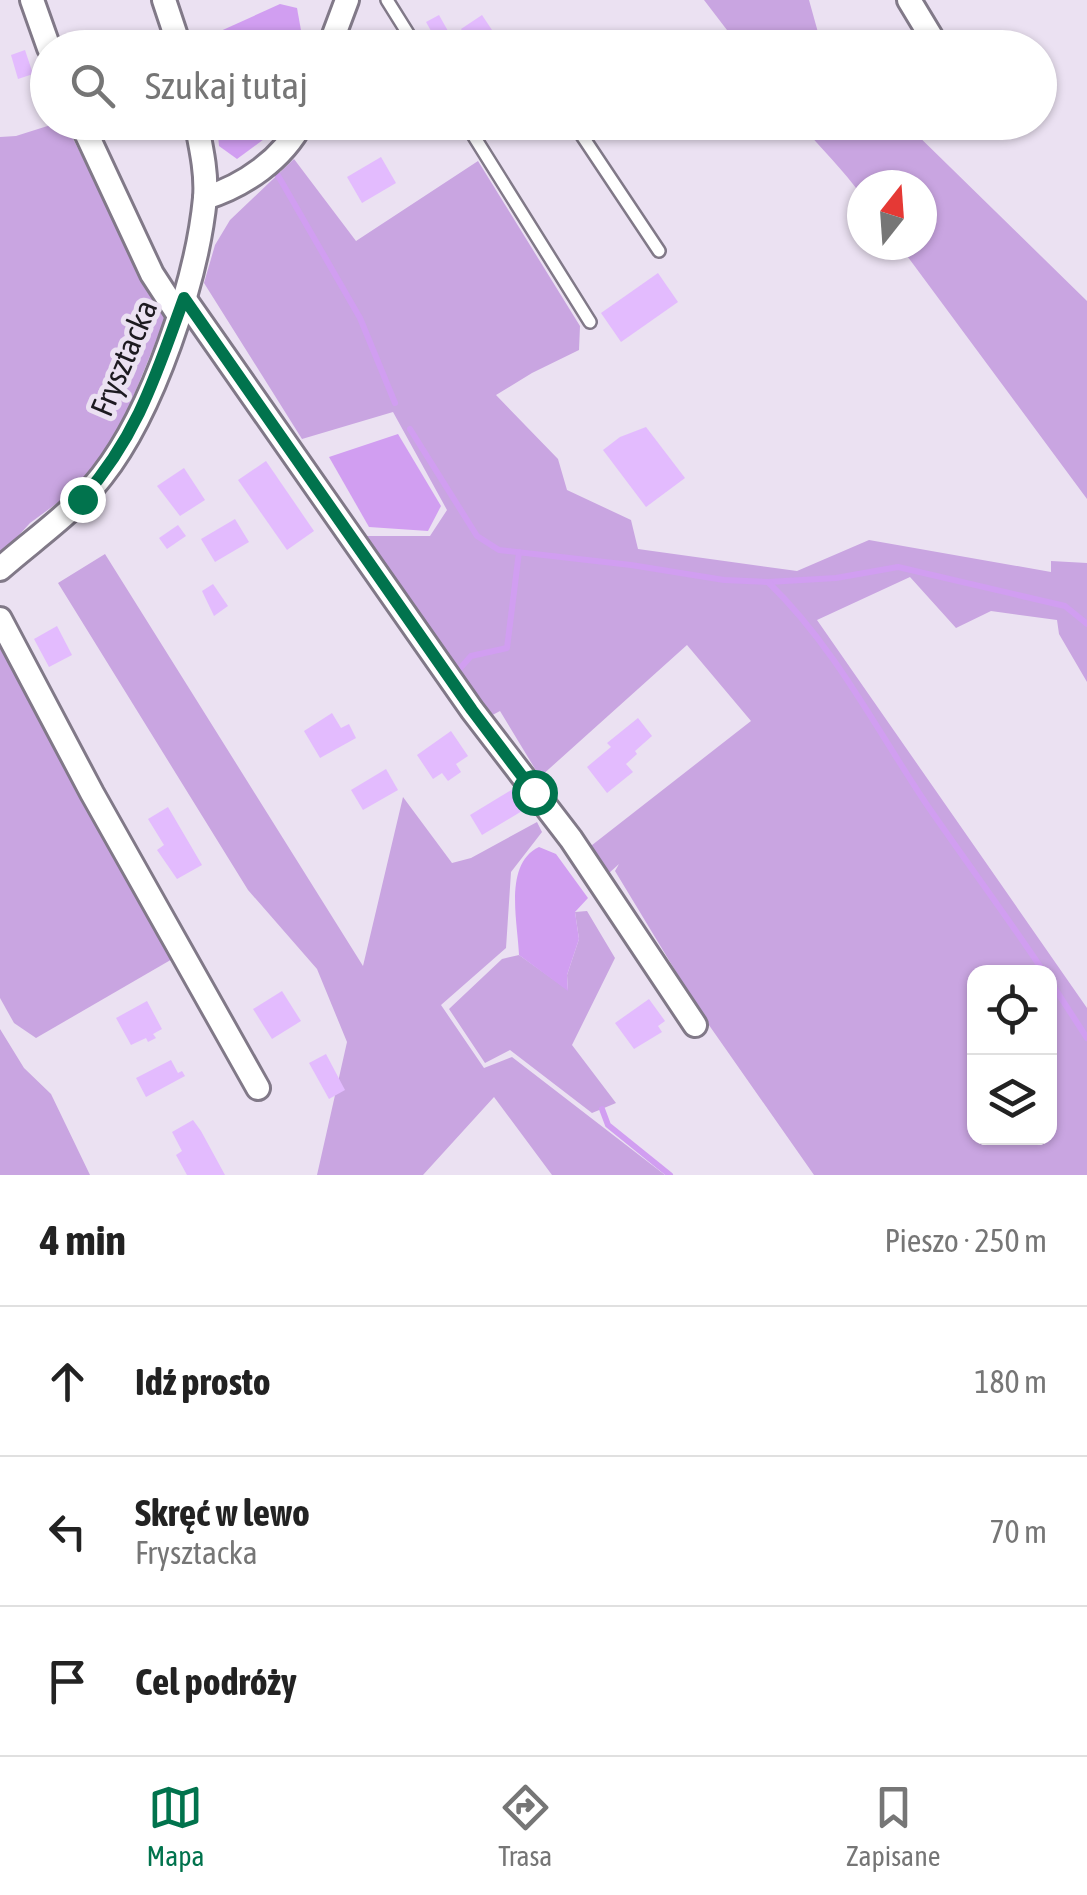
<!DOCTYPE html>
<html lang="pl">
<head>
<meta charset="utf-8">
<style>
	body { margin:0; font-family:"Asap Condensed",sans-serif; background:#f6f6f6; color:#222 }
	.controls { position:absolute; right:30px; bottom:30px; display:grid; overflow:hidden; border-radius:20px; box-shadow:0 2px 8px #0004 }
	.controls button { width:90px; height:90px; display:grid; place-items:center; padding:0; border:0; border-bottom:2px solid #e0e0e0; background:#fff; color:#222; font:50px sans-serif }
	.compass { position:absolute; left:847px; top:170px; width:90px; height:90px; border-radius:50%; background:#fff; box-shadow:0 2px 8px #0004; rotate:17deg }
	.stop { position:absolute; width:30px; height:30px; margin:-22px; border:8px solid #01734d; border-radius:50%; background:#fff }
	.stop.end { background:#01734d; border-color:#fff; box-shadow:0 2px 10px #0008 }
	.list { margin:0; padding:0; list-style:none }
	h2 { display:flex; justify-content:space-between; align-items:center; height:130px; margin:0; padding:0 40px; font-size:42px }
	h2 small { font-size:32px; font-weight:400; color:#767676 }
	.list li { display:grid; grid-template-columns:65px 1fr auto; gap:30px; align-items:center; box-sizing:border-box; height:150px; padding:0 40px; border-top:2px solid #e0e0e0 }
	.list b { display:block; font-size:38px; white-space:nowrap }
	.list p { margin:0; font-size:32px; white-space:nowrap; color:#767676 }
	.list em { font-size:32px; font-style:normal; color:#767676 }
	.icon { flex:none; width:55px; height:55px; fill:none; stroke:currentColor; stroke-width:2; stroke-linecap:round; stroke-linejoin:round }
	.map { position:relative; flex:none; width:1087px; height:1175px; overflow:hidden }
	.search { position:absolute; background:#fff; box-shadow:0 2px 8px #0004; left:30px; right:30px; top:30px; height:110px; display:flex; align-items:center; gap:25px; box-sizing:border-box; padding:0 35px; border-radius:55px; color:#767676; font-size:38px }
	.sheet { height:580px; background:#fff }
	nav { display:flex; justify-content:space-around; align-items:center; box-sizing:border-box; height:140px; border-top:2px solid #e0e0e0; background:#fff; font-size:28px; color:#767676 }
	nav a { display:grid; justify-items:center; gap:5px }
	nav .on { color:#01734d }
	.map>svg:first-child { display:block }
</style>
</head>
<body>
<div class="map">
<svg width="1087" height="1175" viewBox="0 0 1087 1175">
	<rect width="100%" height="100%" fill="#ebe1f2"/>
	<!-- green -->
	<g fill="#c9a5e1" fill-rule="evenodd">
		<polygon points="704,0 809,0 819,36 830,47 740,47"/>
		<polygon points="57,123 68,129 165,319 121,427 79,487 30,523 0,556 0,137 16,136"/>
		<path d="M800,123h105l182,178v198l-188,-254h23v-60h-60v11c-19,-27 -42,-48 -62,-73z"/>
		<path d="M294,159l62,82 122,-80 102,165 -1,24 -47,23 -36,22 62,64 9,31 64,30 7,29 159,22 72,-31 182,32v-11l36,2v119l-28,-48 -2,-14 -66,-9 -35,17 -46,-51 -93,43 270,388v167h-273l-110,-157 -89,-147 4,-7 -11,10 -21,-25 164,-128 -64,-76 -147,132 -40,-66 -15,8 -124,-183h69l17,-26 -54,-98 -91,27 -98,-156 11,-38 15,-25zM974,972h76v166h-76z"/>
		<polygon points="105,554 363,966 403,797 452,863 471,858 537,822 542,832 511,872 506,948 441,1005 484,1068 512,1057 665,1175 552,1175 494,1097 423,1175 317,1175 347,1042 317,969 248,890 58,583"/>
		<polygon points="0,643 174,958 36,1038 14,1023 0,998"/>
		<polygon points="587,911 615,958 572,1045 616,1103 592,1113 510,1050 485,1063 449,1009 502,959 519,955 568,990 567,975 579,939 575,912"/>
		<polygon points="0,1029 24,1068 51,1094 90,1175 0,1175"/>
	</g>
	<!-- water -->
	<g fill="#d19ef1">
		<polygon points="280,4 297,8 304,47 194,47 205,38"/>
		<polygon points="217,123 279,123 275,131 237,159 219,146"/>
		<polygon points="398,434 441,506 428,531 369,527 329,457"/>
		<path d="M539,847l17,7 32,44 -13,14 4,27 -12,36 1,16 -49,-36c-1,-32 -16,-91 20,-108z"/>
	</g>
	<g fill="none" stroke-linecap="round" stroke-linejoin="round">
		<!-- stream -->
		<g stroke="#d19ef1" stroke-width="6">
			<polyline points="276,172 360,318 395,403"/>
			<polyline points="410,429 477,536 499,550 631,565 724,580 768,582 836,578 898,567 1065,606 1087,624"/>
			<path d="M769,583c65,63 106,144 156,219 39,57 81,113 119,170"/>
			<polyline points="456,673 471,656 507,648 519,552"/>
			<polyline points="1050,981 1087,1038"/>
			<polyline points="602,1109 608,1125 670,1175"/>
		</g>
	</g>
	<!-- building -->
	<g fill="#e3bbfe">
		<polygon points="439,15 448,31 435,38 426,22"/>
		<polygon points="482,15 492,30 471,44 461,29"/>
		<polygon points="25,50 33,74 18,79 11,55"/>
		<polygon points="381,157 396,183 362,203 347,177"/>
		<polygon points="658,273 678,302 621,342 601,313"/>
		<polygon points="646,427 685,478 646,507 603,450 620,437"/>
		<polygon points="266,461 314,531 287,550 238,480"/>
		<polygon points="184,468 205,500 180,516 157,486"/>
		<polygon points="235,519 249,542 215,562 201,539"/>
		<polygon points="178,525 186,536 167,549 159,538"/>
		<polygon points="213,584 228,606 214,616 202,591"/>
		<polygon points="57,626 72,655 49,667 34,639"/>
		<polygon points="332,713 341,728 349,724 356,738 320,758 304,731"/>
		<polygon points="638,718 652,736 635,751 637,754 626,764 633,772 607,793 587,767 611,747 607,743"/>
		<polygon points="451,731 468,756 456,764 461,772 448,781 442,773 433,779 417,755"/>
		<polygon points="386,769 398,790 363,810 351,790"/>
		<polygon points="513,789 527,808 482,835 470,815"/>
		<polygon points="168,807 202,865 177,879 157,850 164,845 148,819"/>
		<polygon points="282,991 301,1021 272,1039 253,1009"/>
		<polygon points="649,999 665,1021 658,1026 662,1032 634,1049 615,1023"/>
		<polygon points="147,1001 162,1029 153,1034 156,1038 148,1042 146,1038 131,1045 116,1018"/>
		<polygon points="326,1054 345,1090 329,1099 309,1063"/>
		<polygon points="171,1060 178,1073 182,1071 185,1076 146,1097 136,1078"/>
		<polygon points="193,1120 201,1131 225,1175 187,1175 176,1155 182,1151 172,1132"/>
	</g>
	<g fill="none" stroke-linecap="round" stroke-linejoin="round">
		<!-- lane casing -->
		<g stroke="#817988" stroke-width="16">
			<g id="lane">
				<polyline points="387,0 417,48"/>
				<polyline points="465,122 590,322"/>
				<polyline points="573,122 659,251"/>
			</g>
		</g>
		<!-- street casing -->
		<g stroke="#817988" stroke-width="28">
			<g id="street">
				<polyline points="32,0 49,48"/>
				<polyline points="164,0 180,48"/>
				<polyline points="909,0 938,48"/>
				<polyline points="329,48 347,0"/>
				<polyline points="81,122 152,274 178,314"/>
				<path d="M205,198c39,-12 78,-39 97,-76"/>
				<polyline points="184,298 472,710 571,839 695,1025"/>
				<path d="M0,569c34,-30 74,-57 102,-93 51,-65 95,-195 103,-278 2,-25 -4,-51 -9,-76"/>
				<polyline points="0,619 92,793 258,1088"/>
			</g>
		</g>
		<!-- lane -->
		<use href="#lane" stroke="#fff" stroke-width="11"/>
		<!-- street -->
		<use href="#street" stroke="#fff" stroke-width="22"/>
	</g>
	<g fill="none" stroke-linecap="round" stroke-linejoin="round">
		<!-- route -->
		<path stroke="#01734d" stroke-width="12" d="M82,499c56,-64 74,-124 102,-201l288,412 62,82"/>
	</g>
	<g text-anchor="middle" stroke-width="10" stroke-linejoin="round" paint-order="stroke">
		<!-- street labels -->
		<g font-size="32" fill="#1d1a20" stroke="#ebe1f2">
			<text transform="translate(124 358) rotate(-67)" y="11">Frysztacka</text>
		</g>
	</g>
</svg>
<div class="controls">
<button><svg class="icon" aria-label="locate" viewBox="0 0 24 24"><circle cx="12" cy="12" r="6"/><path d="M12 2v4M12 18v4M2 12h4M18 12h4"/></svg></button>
<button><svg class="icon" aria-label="layers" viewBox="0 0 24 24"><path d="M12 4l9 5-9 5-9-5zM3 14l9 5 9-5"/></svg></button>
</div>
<svg class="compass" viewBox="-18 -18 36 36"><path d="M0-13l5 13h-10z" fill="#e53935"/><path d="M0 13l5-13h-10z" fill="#767676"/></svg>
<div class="stop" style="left:534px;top:792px"></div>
<div class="stop end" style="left:82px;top:499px"></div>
<div class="search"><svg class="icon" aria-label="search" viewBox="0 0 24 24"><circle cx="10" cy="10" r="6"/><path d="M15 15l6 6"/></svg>Szukaj tutaj</div>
</div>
<section class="sheet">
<h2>4 min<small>Pieszo · 250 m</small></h2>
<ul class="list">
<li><svg class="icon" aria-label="ahead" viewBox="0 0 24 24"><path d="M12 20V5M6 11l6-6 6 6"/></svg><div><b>Idź prosto</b></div><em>180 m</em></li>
<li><svg class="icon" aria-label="left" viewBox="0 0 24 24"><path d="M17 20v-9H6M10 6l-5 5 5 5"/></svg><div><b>Skręć w lewo</b><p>Frysztacka</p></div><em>70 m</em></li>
<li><svg class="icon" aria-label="arrive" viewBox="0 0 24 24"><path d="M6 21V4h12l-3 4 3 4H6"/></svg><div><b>Cel podróży</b></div></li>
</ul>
</section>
<nav>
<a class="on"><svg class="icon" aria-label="map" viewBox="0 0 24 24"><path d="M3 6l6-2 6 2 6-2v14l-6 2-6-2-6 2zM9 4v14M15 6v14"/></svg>Mapa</a>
<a><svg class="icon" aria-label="directions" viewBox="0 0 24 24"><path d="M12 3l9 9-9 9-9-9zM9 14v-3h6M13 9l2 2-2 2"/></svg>Trasa</a>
<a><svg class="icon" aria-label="saved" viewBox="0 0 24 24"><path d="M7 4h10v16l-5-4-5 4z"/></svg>Zapisane</a>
</nav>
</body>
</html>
